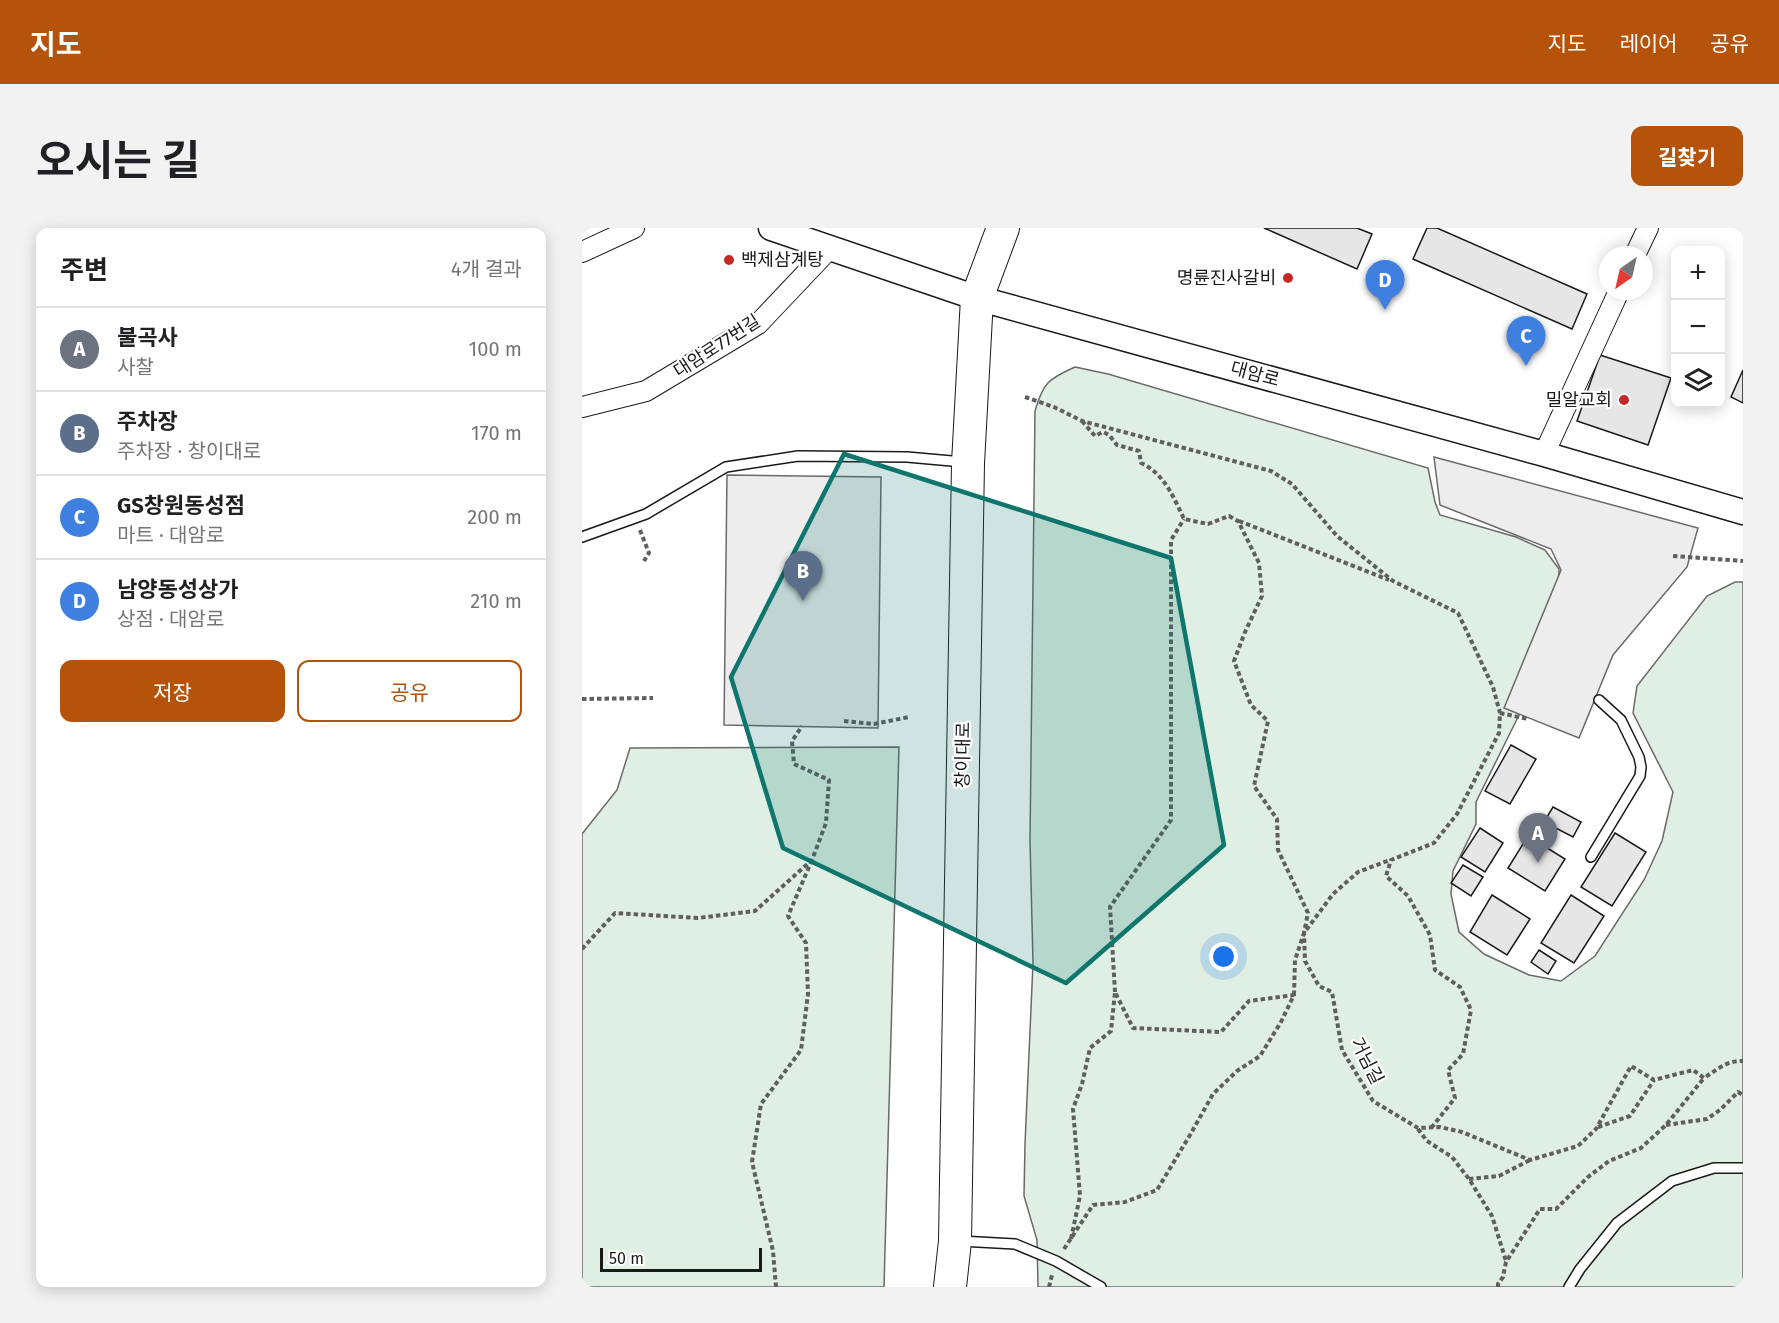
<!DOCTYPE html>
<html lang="ko">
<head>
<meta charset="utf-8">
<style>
	body { margin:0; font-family:"Fira Sans","Noto Sans KR",sans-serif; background:#f2f2f2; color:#202124 }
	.controls { position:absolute; right:18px; top:18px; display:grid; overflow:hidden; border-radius:12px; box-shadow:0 3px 15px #0003 }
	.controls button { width:54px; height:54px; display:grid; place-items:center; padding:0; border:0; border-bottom:2px solid #e0e0e0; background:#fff; color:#202124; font:30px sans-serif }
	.compass { position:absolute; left:1017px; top:18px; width:54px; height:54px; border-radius:50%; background:#fff; box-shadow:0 3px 15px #0003; rotate:214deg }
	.scale { position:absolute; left:18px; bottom:15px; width:162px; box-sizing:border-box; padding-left:6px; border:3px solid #1a1a1a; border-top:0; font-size:16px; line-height:21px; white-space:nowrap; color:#1a1a1a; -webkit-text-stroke:4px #fff; paint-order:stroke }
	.you { position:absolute; left:642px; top:729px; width:21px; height:21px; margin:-15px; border:4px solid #fff; border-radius:50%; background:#1a73e8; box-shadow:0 0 0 9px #1a73e833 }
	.badge { display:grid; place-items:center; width:39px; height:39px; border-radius:50%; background:#b45309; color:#fff; font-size:20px; font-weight:700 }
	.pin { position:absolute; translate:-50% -50px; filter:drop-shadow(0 2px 3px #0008) }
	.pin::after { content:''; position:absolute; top:32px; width:21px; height:18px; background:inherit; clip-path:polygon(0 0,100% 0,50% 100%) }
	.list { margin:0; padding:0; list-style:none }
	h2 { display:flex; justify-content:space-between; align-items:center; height:78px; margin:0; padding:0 24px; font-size:26px }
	h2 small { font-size:20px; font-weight:400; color:#757577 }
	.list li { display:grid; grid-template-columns:39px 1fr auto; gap:18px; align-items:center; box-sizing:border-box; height:84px; padding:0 24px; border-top:2px solid #e0e0e0 }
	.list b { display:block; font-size:22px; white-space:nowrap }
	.list p { margin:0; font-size:20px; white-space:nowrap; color:#757577 }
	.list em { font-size:20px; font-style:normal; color:#757577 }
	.actions { display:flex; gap:12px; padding:18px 24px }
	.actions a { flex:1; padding:14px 0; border:2px solid #b45309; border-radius:12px; text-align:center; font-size:21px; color:#b45309 }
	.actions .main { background:#b45309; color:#fff }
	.icon { flex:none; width:33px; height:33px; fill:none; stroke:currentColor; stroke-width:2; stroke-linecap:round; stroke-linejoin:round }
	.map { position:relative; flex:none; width:1161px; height:1059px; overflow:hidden; border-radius:12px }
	header { display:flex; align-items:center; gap:36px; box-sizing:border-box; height:84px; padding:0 30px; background:#b45309; color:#fff }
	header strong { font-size:28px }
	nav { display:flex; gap:33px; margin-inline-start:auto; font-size:21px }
	.intro { display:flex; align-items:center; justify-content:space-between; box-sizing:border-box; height:144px; padding:0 36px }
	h1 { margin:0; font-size:42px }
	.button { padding:15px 27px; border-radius:12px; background:#b45309; color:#fff; font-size:21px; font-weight:700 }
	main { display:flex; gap:36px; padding:0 36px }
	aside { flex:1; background:#fff; border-radius:12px; box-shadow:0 3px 15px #0003 }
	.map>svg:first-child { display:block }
</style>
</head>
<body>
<header>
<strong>지도</strong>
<nav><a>지도</a><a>레이어</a><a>공유</a></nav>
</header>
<div class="intro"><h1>오시는 길</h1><a class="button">길찾기</a></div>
<main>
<aside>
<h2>주변<small>4개 결과</small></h2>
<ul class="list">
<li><span class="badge" style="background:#6b7280">A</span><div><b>불곡사</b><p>사찰</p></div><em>100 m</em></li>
<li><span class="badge" style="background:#5c6f8a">B</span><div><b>주차장</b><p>주차장 · 창이대로</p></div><em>170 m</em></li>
<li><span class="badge" style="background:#3f7fe0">C</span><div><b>GS창원동성점</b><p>마트 · 대암로</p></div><em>200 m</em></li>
<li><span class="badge" style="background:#3f7fe0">D</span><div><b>남양동성상가</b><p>상점 · 대암로</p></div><em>210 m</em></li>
</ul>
<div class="actions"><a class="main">저장</a><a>공유</a></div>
</aside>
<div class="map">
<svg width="1161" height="1059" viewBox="0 0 1161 1059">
	<rect width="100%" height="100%" fill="#fff"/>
	<!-- green -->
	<g fill="#e0efe3" stroke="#6a6a6a" stroke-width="1.5">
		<path d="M493,139l33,7 320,94 7,34 5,13 76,22 29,13 14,19 -1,48 -38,96 -44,89v22l-23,47 -2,23 8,38 25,22 45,21 32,6 34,-25 49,-76 18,-39 11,-49 -40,-79 4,-27 70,-90 28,-14h8v705h-705l-1,-47 -13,-44 1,-52 8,-181 -3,-122 5,-430c8,-28 13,-32 40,-44z"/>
		<polygon points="317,519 302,1059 0,1059 0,606 35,562 48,520"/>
	</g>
	<!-- parking -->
	<g fill="#ededed" stroke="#6a6a6a" stroke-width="1.5">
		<polygon points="852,229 1116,300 1105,339 1031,427 997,510 922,480 979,342 969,321 858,277"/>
		<polygon points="145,247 299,249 296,500 142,497"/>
	</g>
	<!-- building -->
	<g fill="#e6e6e6" stroke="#1a1a1a" stroke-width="1.5">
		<polygon points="682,0 775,0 790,6 775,41"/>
		<polygon points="845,0 855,0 1005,66 990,101 831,31"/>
		<polygon points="1018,127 1089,150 1066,217 995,193"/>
		<polygon points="1161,142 1161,175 1149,169"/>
		<polygon points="929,517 954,531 928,576 903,563"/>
		<polygon points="971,579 999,594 991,609 962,594"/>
		<polygon points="898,600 921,615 903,644 879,629"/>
		<polygon points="1033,605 1064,624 1030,678 999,659"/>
		<polygon points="946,608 983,631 963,663 926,640"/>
		<polygon points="881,637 901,649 889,668 869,655"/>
		<polygon points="910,667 948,691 925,727 888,704"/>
		<polygon points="989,667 1022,688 992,735 959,715"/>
		<polygon points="957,722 974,733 966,746 949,734"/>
	</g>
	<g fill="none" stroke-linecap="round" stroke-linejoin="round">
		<!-- service casing -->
		<g stroke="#1a1a1a" stroke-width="12">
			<g id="service">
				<polyline points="0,309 64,286 144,239 216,228 325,229 381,234"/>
				<polyline points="1009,629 1058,548 1059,539 1057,529 1039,492 1017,472"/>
				<polyline points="378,1013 433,1016 474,1033 519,1059"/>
				<polyline points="987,1059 998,1041 1035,995 1090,953 1132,940 1161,940"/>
			</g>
		</g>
		<!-- minor casing -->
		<g stroke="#1a1a1a" stroke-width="22">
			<g id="minor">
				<polyline points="0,24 52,0"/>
				<polyline points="1053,27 1066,0"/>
				<polyline points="0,179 64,163 176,96 248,20"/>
				<polyline points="962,226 1037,63"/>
			</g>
		</g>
		<!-- tertiary casing -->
		<g stroke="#1a1a1a" stroke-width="27">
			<polyline id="tertiary" points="189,0 395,70 962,226 1161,284"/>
		</g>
		<!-- primary casing -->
		<g stroke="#1a1a1a" stroke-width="34">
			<polyline id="primary" points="368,1059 373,1013 386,235 395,70 421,0"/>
		</g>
		<!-- path -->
		<g stroke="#5f5f5f" stroke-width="4" stroke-dasharray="4.5 3" stroke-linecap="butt">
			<polyline points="443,169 472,179 500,193 689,243 710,256 755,308 811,353 876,385 911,459 918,485 917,505 875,586 852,615 809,632 804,648 826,668 848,707 853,742 878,759 889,782 881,826 866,842 873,870 850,899"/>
			<path d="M500,193l13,15 8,-4 6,3 8,10 22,6 2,12c23,10 33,35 43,56l24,5 21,-8 9,5 21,42 3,33 -17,36 -11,29 17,44 17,16 -14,65 23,33 1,31 30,63 -4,20 1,28 14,25 13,6 10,58 31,51 45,27 22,-1 22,5 68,28 48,-14 18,-17 35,-63 23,14 39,-10 11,8c12,-8 24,-18 39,-17"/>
			<polyline points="657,293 807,352"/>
			<polyline points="58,302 67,325 62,333"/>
			<polyline points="1091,328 1161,333"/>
			<polyline points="0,471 71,470"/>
			<polyline points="918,485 946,491"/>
			<polyline points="262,493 292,496 327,489"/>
			<polyline points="0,721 33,685 116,690 173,683 230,632 244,595 247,552 212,536 210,513 220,498"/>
			<polyline points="533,764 528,679 589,592 589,312 602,291"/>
			<polyline points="712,767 713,732 722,705 751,666 776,644 808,632"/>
			<polyline points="1084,897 1125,891 1138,882 1156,864 1161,867"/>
			<polyline points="1016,899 1048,888 1072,852"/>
			<polyline points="836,901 845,913 870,929 887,951 910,988 924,1033"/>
			<polyline points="887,951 917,948 948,932"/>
			<polyline points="482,1021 511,977 543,974 575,962 608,907 631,866 655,843 678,828 699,794 712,767 667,773 639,804 551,800 533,764 529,803 508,820 500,856 491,881 498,968 489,1011"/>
			<polyline points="194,1059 191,1023 170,934 179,876 219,822 226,766 224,715 206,688 230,632"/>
			<polyline points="467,1059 470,1047"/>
			<polyline points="916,1059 916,1056 921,1049 924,1034 958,981 974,981 1006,949 1027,933 1059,920 1084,897 1122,850"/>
		</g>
		<!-- service -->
		<use href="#service" stroke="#fff" stroke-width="9"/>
		<!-- minor -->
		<use href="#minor" stroke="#fff" stroke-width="20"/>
		<!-- tertiary -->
		<use href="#tertiary" stroke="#fff" stroke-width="24"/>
		<!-- primary -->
		<use href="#primary" stroke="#fff" stroke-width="32"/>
	</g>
	<!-- marked area -->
	<path fill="#0f766e" fill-opacity="0.2" stroke="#0f766e" stroke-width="4.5" stroke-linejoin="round" d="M262,226l327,104 53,287 -158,138 -283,-135 -52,-171z"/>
	<!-- markers -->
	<g fill="#c62828" stroke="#fff" stroke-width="2">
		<circle cx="147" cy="32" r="6"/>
		<circle cx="706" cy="50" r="6"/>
		<circle cx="1042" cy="172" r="6"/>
	</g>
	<g text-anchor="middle" stroke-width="4.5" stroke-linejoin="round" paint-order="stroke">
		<!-- poi labels -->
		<g font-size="18" fill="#1a1a1a" stroke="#fff" text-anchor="end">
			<text x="159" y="38" text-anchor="start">백제삼계탕</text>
			<text x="694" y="56">명륜진사갈비</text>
			<text x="1030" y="178">밀알교회</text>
		</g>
		<!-- street labels -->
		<g font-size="18" fill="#1a1a1a" stroke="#fff">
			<text transform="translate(135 118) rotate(-33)" y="6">대암로77번길</text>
			<text transform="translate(673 146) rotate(15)" y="6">대암로</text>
			<text transform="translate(381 527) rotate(-89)" y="6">창이대로</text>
			<text transform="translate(785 833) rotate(63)" y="6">거님길</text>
		</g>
	</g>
</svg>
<div class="controls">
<button>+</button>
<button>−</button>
<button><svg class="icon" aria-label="layers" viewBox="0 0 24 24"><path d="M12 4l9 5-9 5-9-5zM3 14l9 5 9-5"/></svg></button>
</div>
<svg class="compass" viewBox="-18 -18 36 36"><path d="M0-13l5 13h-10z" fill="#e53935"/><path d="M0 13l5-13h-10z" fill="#757577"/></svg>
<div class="scale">50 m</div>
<div class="you"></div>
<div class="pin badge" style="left:956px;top:635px;background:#6b7280">A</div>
<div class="pin badge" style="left:221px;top:373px;background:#5c6f8a">B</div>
<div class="pin badge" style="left:944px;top:138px;background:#3f7fe0">C</div>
<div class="pin badge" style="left:803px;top:82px;background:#3f7fe0">D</div>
</div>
</main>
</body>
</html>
